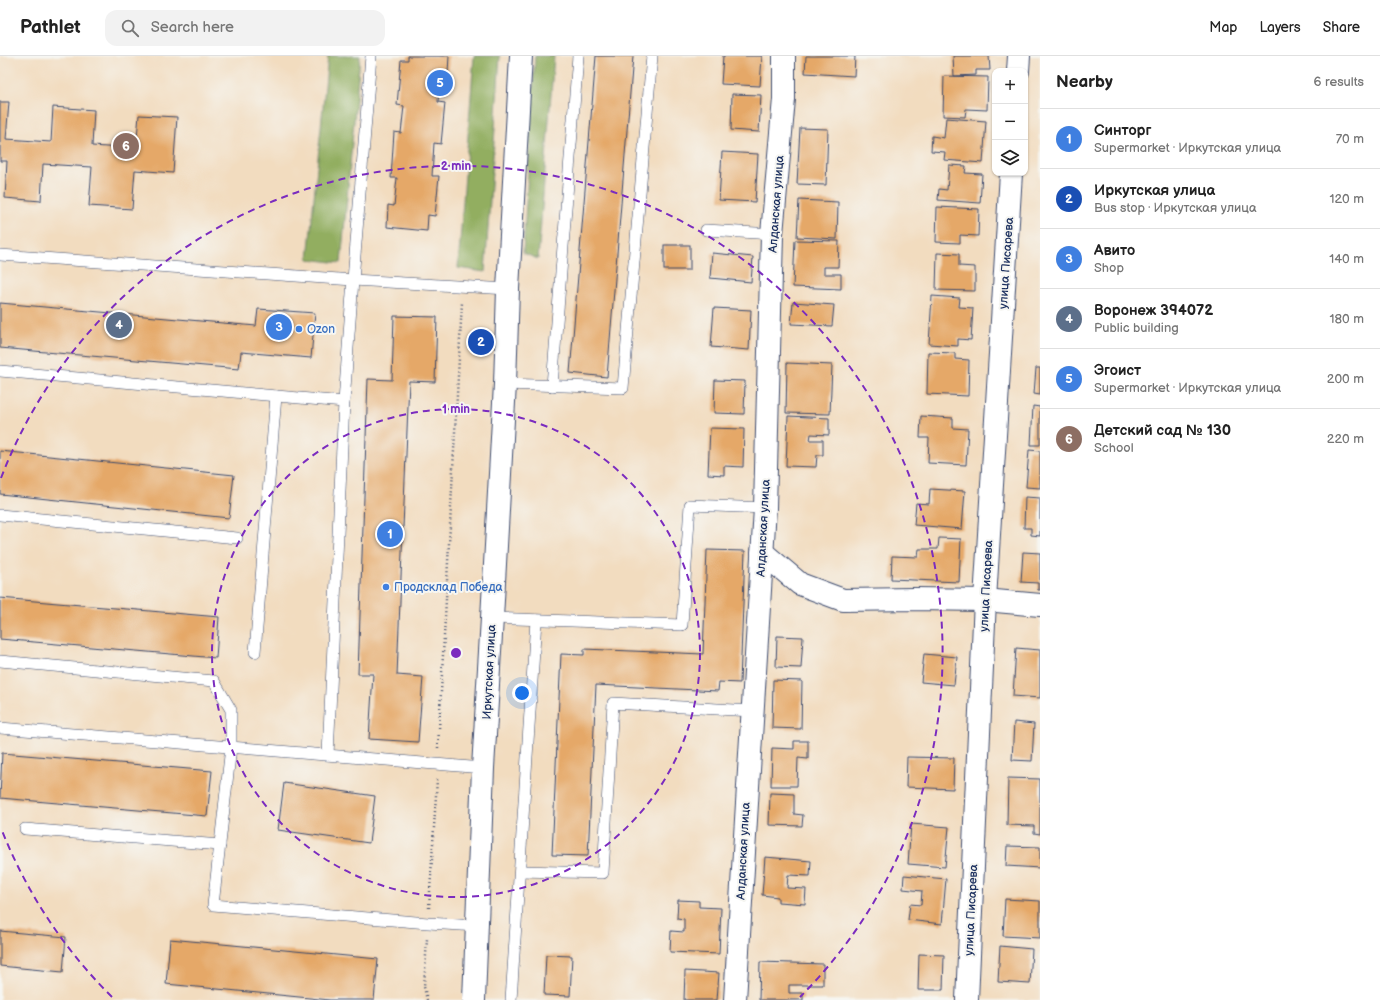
<!DOCTYPE html>
<html lang="en">
<head>
<meta charset="utf-8">
<style>
	body { margin:0; font-family:"Balsamiq Sans",sans-serif; background:#f2f2f2; color:#222 }
	.controls { position:absolute; right:12px; top:12px; display:grid; overflow:hidden; border-radius:8px; box-shadow:0 1px 3px #0004 }
	.controls button { width:36px; height:36px; display:grid; place-items:center; padding:0; border:0; border-bottom:1px solid #e0e0e0; background:#fff; color:#222; font:20px sans-serif }
	.you { position:absolute; left:522px; top:637px; width:14px; height:14px; margin:-10px; border:3px solid #fff; border-radius:50%; background:#1a73e8; box-shadow:0 0 0 6px #1a73e833 }
	.badge { display:grid; place-items:center; width:26px; height:26px; border-radius:50%; background:#d93025; color:#fff; font-size:13px; font-weight:700 }
	.pin { position:absolute; translate:-50% -50%; border:2px solid #fff; box-shadow:0 1px 4px #0006 }
	.list { margin:0; padding:0; list-style:none }
	h2 { display:flex; justify-content:space-between; align-items:center; height:52px; margin:0; padding:0 16px; font-size:17px }
	h2 small { font-size:13px; font-weight:400; color:#767676 }
	.list li { display:grid; grid-template-columns:26px 1fr auto; gap:12px; align-items:center; box-sizing:border-box; height:60px; padding:0 16px; border-top:1px solid #e0e0e0 }
	.list b { display:block; font-size:15px; white-space:nowrap }
	.list p { margin:0; font-size:13px; white-space:nowrap; color:#767676 }
	.list em { font-size:13px; font-style:normal; color:#767676 }
	.icon { flex:none; width:22px; height:22px; fill:none; stroke:currentColor; stroke-width:2; stroke-linecap:round; stroke-linejoin:round }
	.map { position:relative; flex:none; width:1040px; height:944px; overflow:hidden }
	header { display:flex; align-items:center; gap:24px; box-sizing:border-box; height:56px; padding:0 20px; background:#fff; border-bottom:1px solid #e0e0e0 }
	header strong { font-size:19px }
	nav { display:flex; gap:22px; margin-inline-start:auto; font-size:14px }
	.search { width:280px; height:36px; background:#f2f2f2; display:flex; align-items:center; gap:10px; box-sizing:border-box; padding:0 14px; border-radius:12px; color:#767676; font-size:15px }
	main { display:flex }
	aside { flex:1; background:#fff }
	.map>svg:first-child { display:block }
</style>
</head>
<body>
<header>
<strong>Pathlet</strong>
<div class="search"><svg class="icon" aria-label="search" viewBox="0 0 24 24"><circle cx="10" cy="10" r="6"/><path d="M15 15l6 6"/></svg>Search here</div>
<nav><a>Map</a><a>Layers</a><a>Share</a></nav>
</header>
<main>
<div class="map">
<svg width="1040" height="944" viewBox="0 0 1040 944">
	<rect width="100%" height="100%" fill="#f6f6f2"/>
	<filter id="ink" filterUnits="userSpaceOnUse"><feTurbulence type="fractalNoise" baseFrequency=".025" numOctaves="2"/><feDisplacementMap in="SourceGraphic" scale="8" xChannelSelector="R" yChannelSelector="G"/><feConvolveMatrix kernelMatrix="1 2 1 2 8 2 1 2 1" color-interpolation-filters="sRGB"/></filter>
	<filter id="wash" filterUnits="userSpaceOnUse"><feTurbulence type="fractalNoise" baseFrequency=".012" numOctaves="4" result="noise"/><feDisplacementMap in="SourceGraphic" scale="16" xChannelSelector="R" yChannelSelector="G"/><feGaussianBlur stdDeviation="0.9" result="paint"/><feColorMatrix in="noise" values="0 0 0 0 0 0 0 0 0 0 0 0 0 0 0 0 0 1.4 0 .05"/><feComposite in="paint" operator="in"/></filter>
	<g filter="url(#wash)">
		<rect width="100%" height="100%" fill="#f2dcbf"/>
		<!-- forest -->
		<g fill="#92ae60" stroke="#566e5f">
			<polygon points="328,0 360,0 341,207 308,203"/>
			<polygon points="474,0 500,0 485,216 458,212"/>
			<polygon points="535,0 554,0 538,203 523,197"/>
		</g>
		<g id="blocks">
			<!-- building -->
			<g fill="#e5a868">
				<polygon points="408,0 449,0 448,16 440,15 438,46 445,47 441,88 434,87 432,120 439,120 435,160 428,159 427,175 387,171 388,149 394,150 397,122 391,122 394,76 401,77 404,50 397,49 401,4 408,4"/>
				<polygon points="596,0 633,0 607,321 570,317"/>
				<polygon points="723,0 762,0 760,30 721,28"/>
				<polygon points="806,0 855,0 854,20 805,17"/>
				<polygon points="953,0 989,0 990,14 976,14 976,19 954,20"/>
				<polygon points="944,20 988,21 987,54 966,53 965,61 943,60"/>
				<polygon points="732,38 761,39 759,76 731,74"/>
				<polygon points="0,46 9,46 6,83 51,86 53,51 94,54 92,90 136,93 139,59 177,61 173,117 135,114 132,153 89,150 92,111 43,108 41,145 5,142 7,105 0,105"/>
				<polygon points="946,62 986,65 983,107 944,104 945,96 931,95 932,80 944,82"/>
				<polygon points="800,72 828,73 826,129 797,128"/>
				<polygon points="722,96 758,98 755,146 719,144"/>
				<polygon points="949,109 966,110 965,117 982,118 980,147 938,144 939,133 947,134"/>
				<polygon points="799,144 838,146 837,183 797,181"/>
				<polygon points="937,151 979,153 978,180 960,179 960,187 936,186"/>
				<polygon points="795,184 839,185 838,211 824,211 824,218 841,218 841,233 793,231"/>
				<rect x="664" y="189" width="26" height="25"/>
				<polygon points="712,197 753,201 751,226 710,222"/>
				<polygon points="937,197 959,198 959,210 975,211 975,235 936,234"/>
				<polygon points="932,240 960,242 959,251 973,252 971,284 958,283 958,290 929,288"/>
				<polygon points="793,246 834,249 832,270 791,268"/>
				<polygon points="0,247 256,270 258,253 315,257 311,302 241,296 239,313 0,292"/>
				<polygon points="714,252 751,254 749,294 711,291"/>
				<polygon points="394,260 437,261 435,326 409,325 397,619 423,621 418,686 369,683 373,618 358,618 368,323 392,324"/>
				<polygon points="928,296 955,297 955,303 969,304 968,340 927,338"/>
				<polygon points="787,307 832,309 830,358 786,357"/>
				<polygon points="1036,312 1040,312 1040,339 1034,338"/>
				<polygon points="715,324 745,325 744,358 714,357"/>
				<polygon points="1033,350 1040,351 1040,389 1031,389"/>
				<polygon points="788,360 829,362 829,379 811,378 810,384 823,384 823,399 817,399 816,411 786,410"/>
				<polygon points="921,360 953,362 953,372 968,373 966,409 928,407 929,382 920,382"/>
				<polygon points="710,372 744,373 743,411 724,410 724,419 708,418"/>
				<polygon points="1029,394 1040,395 1040,432 1026,431"/>
				<polygon points="0,395 234,419 229,462 0,438"/>
				<polygon points="930,433 965,435 962,473 914,469 916,447 929,448"/>
				<polygon points="1025,441 1040,442 1040,480 1031,479 1031,472 1024,472"/>
				<polygon points="939,482 961,483 959,526 891,523 892,500 918,501 919,493 938,493"/>
				<polygon points="707,494 745,495 740,627 719,626 718,635 596,629 588,800 552,799 561,598 584,599 584,593 703,598"/>
				<polygon points="1023,496 1040,497 1040,534 1038,534 1038,527 1021,526"/>
				<polygon points="0,542 219,561 216,602 0,583"/>
				<polygon points="777,580 803,581 801,612 776,611"/>
				<polygon points="1016,592 1040,594 1040,642 1013,640"/>
				<polygon points="924,598 957,601 954,629 921,626"/>
				<polygon points="773,624 802,625 801,673 772,672"/>
				<polygon points="1014,666 1034,668 1032,705 1012,704"/>
				<polygon points="794,685 808,685 808,703 798,702 797,730 771,730 772,692 794,693"/>
				<polygon points="2,697 212,715 207,760 0,742"/>
				<polygon points="907,701 954,702 953,733 906,731"/>
				<polygon points="1008,722 1040,723 1040,778 1034,777 1034,770 1007,769"/>
				<polygon points="284,727 375,740 369,787 278,774"/>
				<polygon points="770,737 794,738 794,758 803,759 802,770 769,769"/>
				<polygon points="911,768 949,771 945,811 908,808"/>
				<polygon points="1007,790 1040,791 1040,812 1006,810"/>
				<polygon points="765,801 811,805 810,820 788,819 787,832 806,833 805,848 778,846 778,841 762,839"/>
				<polygon points="904,819 946,823 942,868 908,864 910,848 921,849 922,835 903,833"/>
				<polygon points="1005,843 1040,845 1040,882 1003,880"/>
				<polygon points="678,844 699,845 699,851 721,852 719,898 670,896 671,875 684,876 684,863 677,862"/>
				<polygon points="0,875 66,881 63,916 0,910"/>
				<polygon points="170,883 378,903 374,944 330,944 166,928"/>
				<polygon points="1000,890 1032,893 1030,928 998,926"/>
				<polygon points="919,898 944,899 943,934 918,934"/>
				<polygon points="546,899 572,900 570,940 544,939"/>
				<polygon points="760,906 823,908 823,929 789,929 789,937 803,937 803,944 759,944"/>
				<polygon points="685,915 719,917 717,944 684,944"/>
			</g>
		</g>
	</g>
	<g filter="url(#ink)">
		<use href="#blocks" fill-opacity="0" stroke="#3b496d" stroke-width="1"/>
		<g fill="none" stroke-linecap="round" stroke-linejoin="round">
			<!-- service casing -->
			<g stroke="#3b496d" stroke-width="12">
				<g id="service">
					<polyline points="706,174 772,178"/>
					<polyline points="0,199 353,224 508,233"/>
					<polyline points="0,315 344,346"/>
					<polyline points="505,328 623,332 652,0"/>
					<polyline points="552,330 578,0"/>
					<polyline points="0,459 237,482"/>
					<polyline points="492,562 682,569 690,449 765,452"/>
					<polyline points="255,596 276,340"/>
					<polyline points="0,605 214,625 231,654 231,691 213,849 428,867 477,870"/>
					<polyline points="0,672 483,712"/>
					<polyline points="328,699 344,346 353,224 371,0"/>
					<polyline points="25,773 220,789"/>
					<polyline points="520,815 603,817 613,647 752,655"/>
					<polyline points="511,944 536,564"/>
				</g>
			</g>
			<!-- minor casing -->
			<g stroke="#3b496d" stroke-width="24">
				<g id="minor">
					<polyline points="1018,15 1019,0"/>
					<polyline points="762,496 800,528 843,544 915,543 985,544 1040,549"/>
					<polyline points="474,944 483,712 492,562 505,328 508,233 521,0"/>
					<polyline points="735,944 765,452 772,178 784,43 784,0"/>
					<polyline points="967,944 985,544 1011,117"/>
				</g>
			</g>
			<!-- path -->
			<g stroke="#3b496d" stroke-width="2.5" stroke-dasharray="1 3" stroke-linecap="butt">
				<polyline points="438,692 462,246"/>
				<polyline points="429,852 437,723"/>
				<polyline points="427,944 424,931 427,883"/>
			</g>
			<!-- service -->
			<use href="#service" stroke="#fff" stroke-width="11"/>
			<!-- minor -->
			<use href="#minor" stroke="#fff" stroke-width="22"/>
		</g>
	</g>
	<!-- distance rings -->
	<g fill="none" stroke="#7b2cbf" stroke-width="2" stroke-dasharray="7 5">
		<circle cx="456" cy="597" r="244"/>
		<path d="M112 941A487 487 0 0 1 1 772M1 422A487 487 0 1 1 800 941"/>
	</g>
	<!-- markers -->
	<g fill="#3f7fe0" stroke="#f6f6f2" stroke-width="1.5">
		<circle cx="299" cy="273" r="4"/>
		<circle cx="386" cy="531" r="4"/>
	</g>
	<g text-anchor="middle" stroke-width="4" stroke-linejoin="round" paint-order="stroke">
		<!-- street labels -->
		<g font-size="12" fill="#1b2f5e" stroke="#f6f6f2">
			<text transform="translate(776 148) rotate(-86)" y="4">Алданская улица</text>
			<text transform="translate(1006 207) rotate(-86)" y="4">улица Писарева</text>
			<text transform="translate(763 472) rotate(-87)" y="4">Алданская улица</text>
			<text transform="translate(986 530) rotate(-87)" y="4">улица Писарева</text>
			<text transform="translate(489 616) rotate(-87)" y="4">Иркутская улица</text>
			<text transform="translate(743 795) rotate(-87)" y="4">Алданская улица</text>
			<text transform="translate(971 854) rotate(-87)" y="4">улица Писарева</text>
		</g>
		<!-- shop labels -->
		<g font-size="12" fill="#366cbe" stroke="#f6f6f2" text-anchor="start">
			<text x="307" y="277">Ozon</text>
			<text x="394" y="535">Продсклад Победа</text>
		</g>
	</g>
	<circle cx="456" cy="597" r="6" fill="#7b2cbf" stroke="#f6f6f2" stroke-width="2"/>
	<g font-size="12" text-anchor="middle" font-weight="bold" fill="#7b2cbf" stroke="#f6f6f2" stroke-width="4" stroke-linejoin="round" paint-order="stroke">
		<text x="456" y="114">2 min</text>
		<text x="456" y="357">1 min</text>
	</g>
</svg>
<div class="controls">
<button>+</button>
<button>−</button>
<button><svg class="icon" aria-label="layers" viewBox="0 0 24 24"><path d="M12 4l9 5-9 5-9-5zM3 14l9 5 9-5"/></svg></button>
</div>
<div class="you"></div>
<div class="pin badge" style="left:390px;top:478px;background:#3f7fe0">1</div>
<div class="pin badge" style="left:481px;top:286px;background:#1a4fb4">2</div>
<div class="pin badge" style="left:279px;top:271px;background:#3f7fe0">3</div>
<div class="pin badge" style="left:119px;top:269px;background:#5c6f8a">4</div>
<div class="pin badge" style="left:440px;top:27px;background:#3f7fe0">5</div>
<div class="pin badge" style="left:126px;top:90px;background:#8d6e63">6</div>
</div>
<aside>
<h2>Nearby<small>6 results</small></h2>
<ul class="list">
<li><span class="badge" style="background:#3f7fe0">1</span><div><b>Синторг</b><p>Supermarket · Иркутская улица</p></div><em>70 m</em></li>
<li><span class="badge" style="background:#1a4fb4">2</span><div><b>Иркутская улица</b><p>Bus stop · Иркутская улица</p></div><em>120 m</em></li>
<li><span class="badge" style="background:#3f7fe0">3</span><div><b>Авито</b><p>Shop</p></div><em>140 m</em></li>
<li><span class="badge" style="background:#5c6f8a">4</span><div><b>Воронеж 394072</b><p>Public building</p></div><em>180 m</em></li>
<li><span class="badge" style="background:#3f7fe0">5</span><div><b>Эгоист</b><p>Supermarket · Иркутская улица</p></div><em>200 m</em></li>
<li><span class="badge" style="background:#8d6e63">6</span><div><b>Детский сад № 130</b><p>School</p></div><em>220 m</em></li>
</ul>
</aside>
</main>
</body>
</html>
